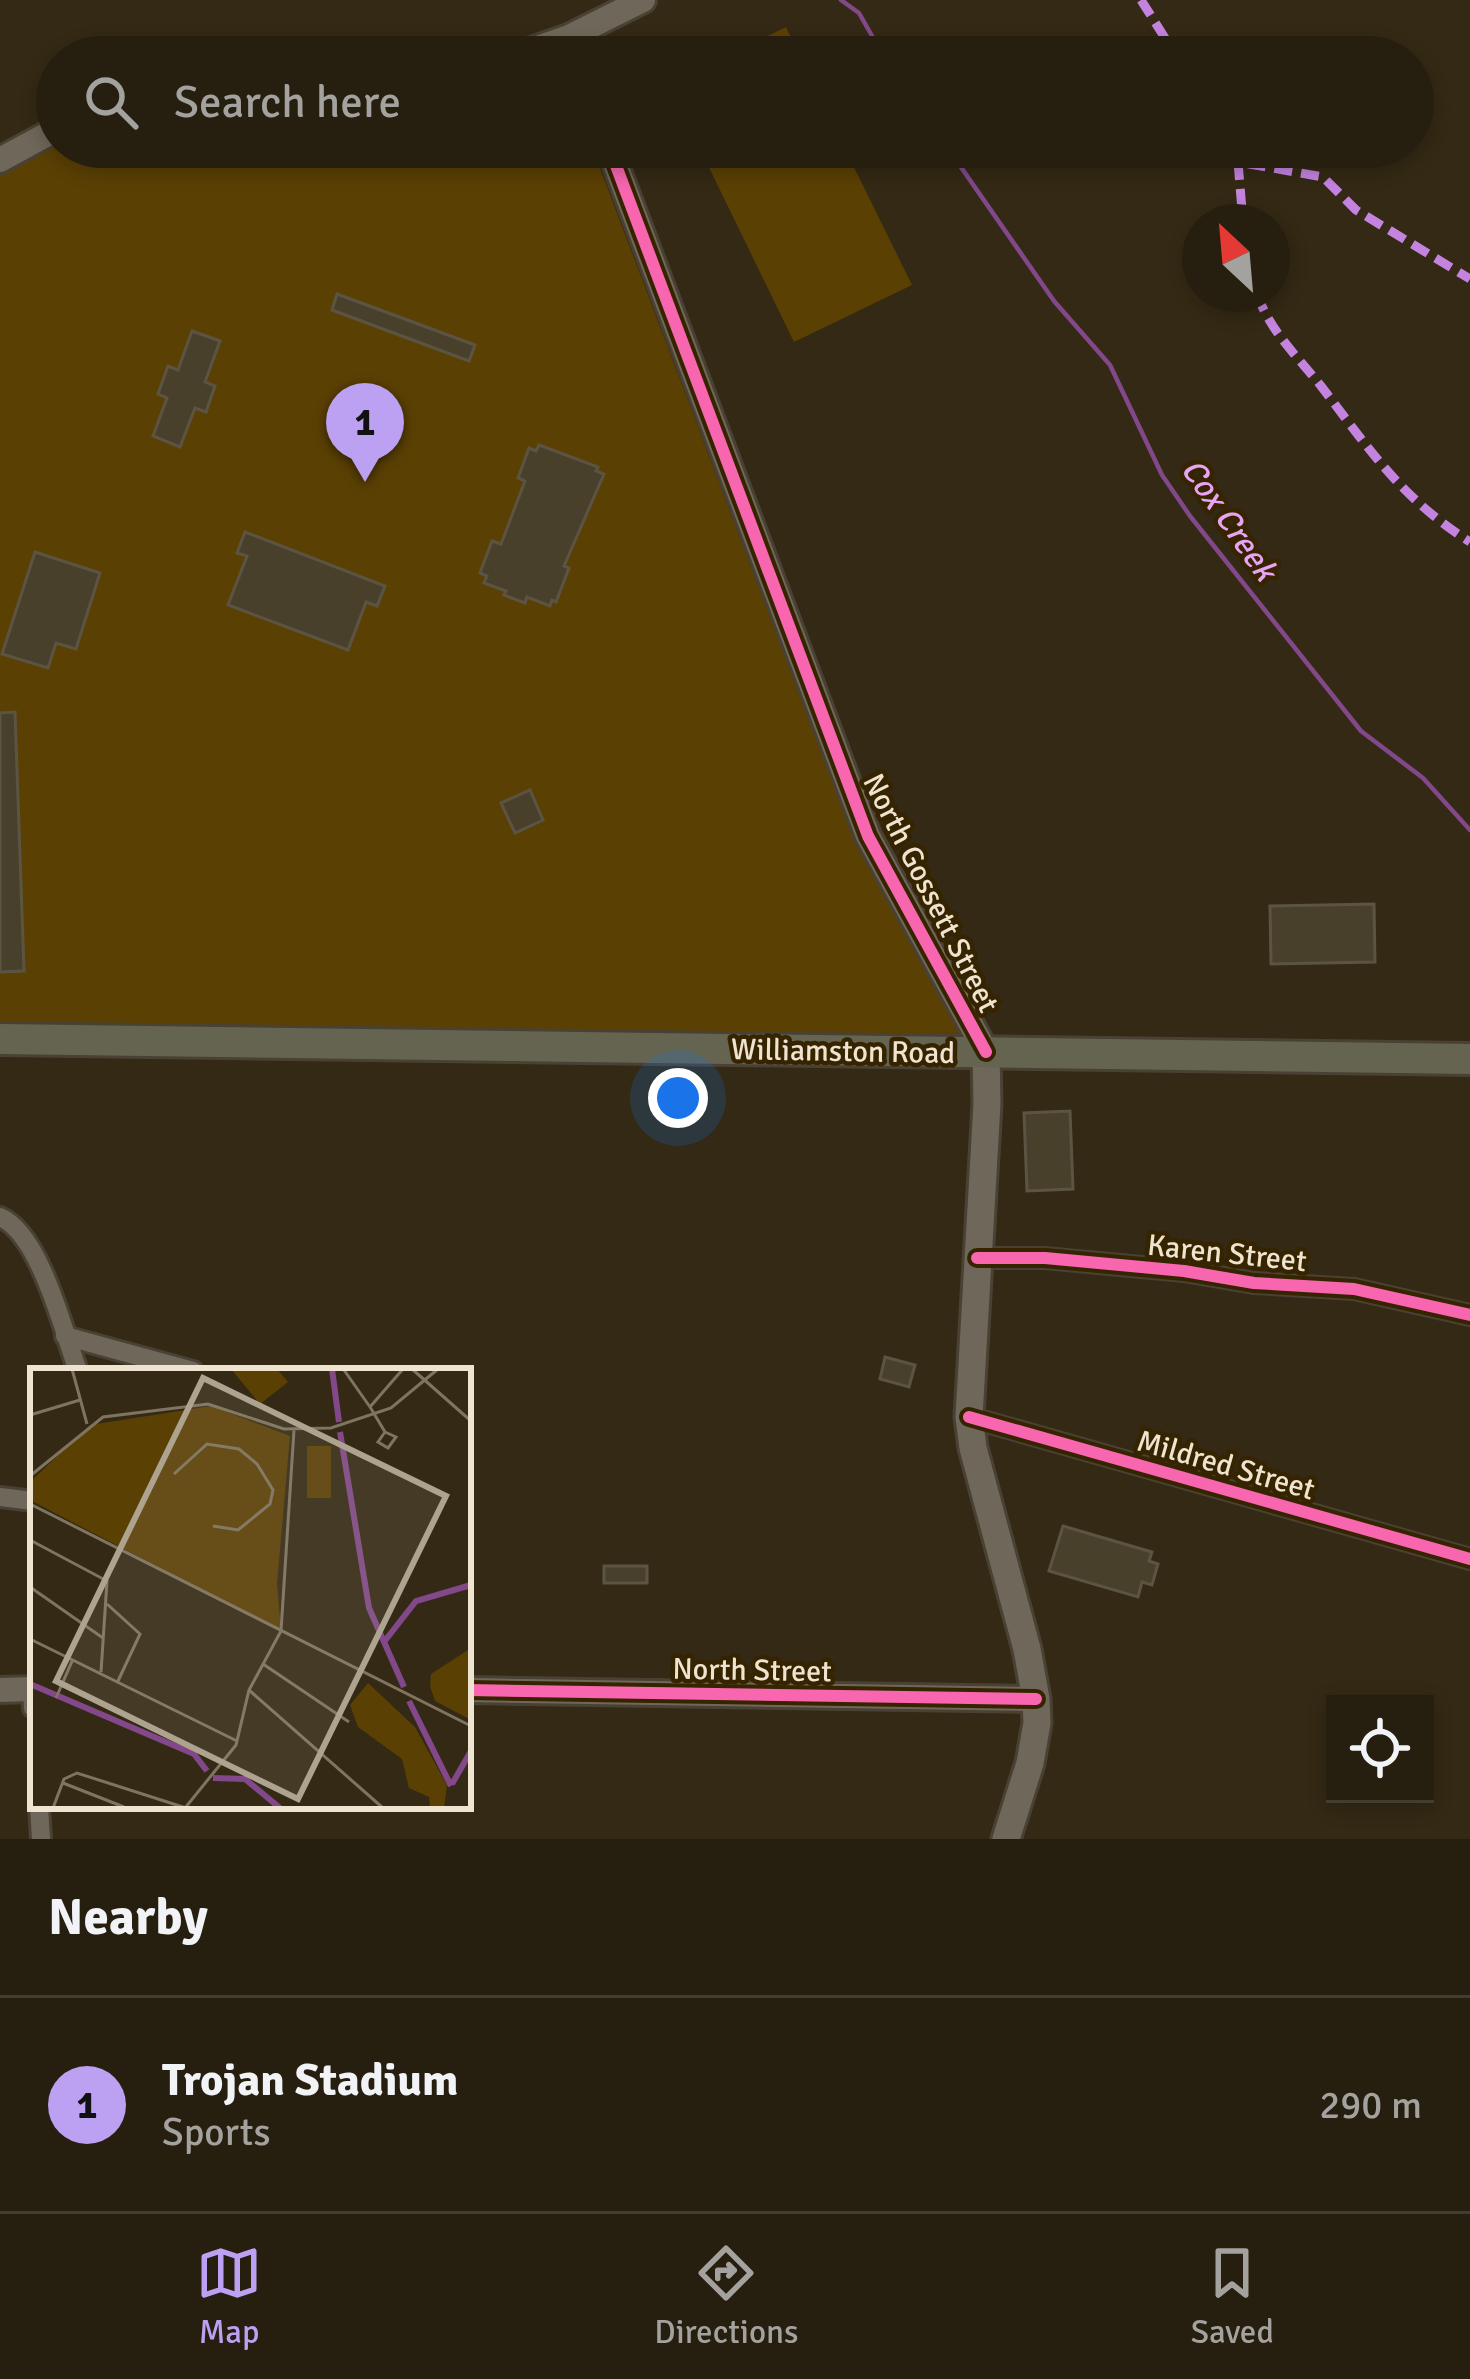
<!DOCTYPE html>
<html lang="en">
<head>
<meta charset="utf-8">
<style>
	body { margin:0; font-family:Signika,sans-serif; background:#322c1d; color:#f1f3f6 }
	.controls { position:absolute; right:36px; bottom:36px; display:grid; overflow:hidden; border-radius:0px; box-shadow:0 6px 18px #0003 }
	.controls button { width:108px; height:108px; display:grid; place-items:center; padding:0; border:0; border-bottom:3px solid #423d2f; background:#261f0f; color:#f1f3f6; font:60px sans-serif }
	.compass { position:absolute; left:1182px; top:204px; width:108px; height:108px; border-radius:50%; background:#261f0f; box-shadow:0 6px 18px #0003; rotate:334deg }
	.you { position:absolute; left:678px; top:1098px; width:42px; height:42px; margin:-30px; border:9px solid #fff; border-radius:50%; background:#1a73e8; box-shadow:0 0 0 18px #1a73e833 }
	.badge { display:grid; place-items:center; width:78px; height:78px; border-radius:50%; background:#bca0f2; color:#111; font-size:39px; font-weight:700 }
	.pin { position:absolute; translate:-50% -99px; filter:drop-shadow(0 3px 6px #0008) }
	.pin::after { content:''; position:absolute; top:63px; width:42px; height:36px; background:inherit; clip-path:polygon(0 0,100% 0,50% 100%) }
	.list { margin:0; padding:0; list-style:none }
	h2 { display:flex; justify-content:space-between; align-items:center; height:156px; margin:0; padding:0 48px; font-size:51px }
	h2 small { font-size:39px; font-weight:400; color:#a4a29e }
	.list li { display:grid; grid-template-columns:78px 1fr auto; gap:36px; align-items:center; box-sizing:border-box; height:216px; padding:0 48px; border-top:3px solid #423d2f }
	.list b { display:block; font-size:45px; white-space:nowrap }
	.list p { margin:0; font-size:39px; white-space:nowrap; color:#a4a29e }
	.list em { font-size:39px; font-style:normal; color:#a4a29e }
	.icon { flex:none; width:66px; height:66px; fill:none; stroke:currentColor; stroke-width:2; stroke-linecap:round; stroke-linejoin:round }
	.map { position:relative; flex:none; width:1470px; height:1839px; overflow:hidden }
	.search { position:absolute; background:#261f0f; box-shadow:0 6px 18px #0003; left:36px; right:36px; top:36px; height:132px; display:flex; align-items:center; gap:30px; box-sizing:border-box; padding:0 42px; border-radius:66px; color:#a4a29e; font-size:45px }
	.sheet { height:372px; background:#261f0f }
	nav { display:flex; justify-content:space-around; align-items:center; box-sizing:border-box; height:168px; border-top:3px solid #423d2f; background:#261f0f; font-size:33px; color:#a4a29e }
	nav a { display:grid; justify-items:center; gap:6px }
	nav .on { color:#bca0f2 }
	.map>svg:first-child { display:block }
</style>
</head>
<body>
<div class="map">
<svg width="1470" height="1839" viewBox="0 0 1470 1839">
	<rect width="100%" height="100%" fill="#332914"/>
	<!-- green -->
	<g fill="#5b4004">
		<polygon points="786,27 800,57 725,57"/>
		<polygon points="57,142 57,147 592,147 850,828 986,1052 0,1039 0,172"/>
		<polygon points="699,147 844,147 912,285 794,342"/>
	</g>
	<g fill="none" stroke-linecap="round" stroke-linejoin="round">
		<!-- stream -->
		<g stroke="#82488a" stroke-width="4.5">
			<polyline points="841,0 859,13 884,57"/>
			<polyline points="947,147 1054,301 1110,365 1162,475 1190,516 1361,731 1423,778 1470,830"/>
		</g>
	</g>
	<!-- building -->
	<g fill="#49402c" stroke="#5c5443" stroke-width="3">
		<polygon points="337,294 475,345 469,361 332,310"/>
		<polygon points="192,331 220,341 205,382 215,386 206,412 195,408 180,447 153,436 167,398 158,394 168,366 178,370"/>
		<polygon points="539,445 598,467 596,471 604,474 564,566 569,568 556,602 552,600 550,606 527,597 525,603 504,595 506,591 484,583 487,576 480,573 492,541 501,544 525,481 518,478 529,448 536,451"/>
		<polygon points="245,532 385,586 377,606 366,602 348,650 228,605 247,556 237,553"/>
		<polygon points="35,552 100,573 76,649 56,643 48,668 2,654"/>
		<polygon points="15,712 24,971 0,972 0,713"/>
		<polygon points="530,790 543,820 515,833 501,803"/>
		<polygon points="1374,904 1375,962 1271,964 1270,906"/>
		<polygon points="1070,1111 1073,1189 1027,1191 1024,1113"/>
		<polygon points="885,1357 915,1365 909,1387 880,1379"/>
		<polygon points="1063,1526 1152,1552 1149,1561 1158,1564 1152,1585 1142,1582 1138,1597 1049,1571"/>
		<rect x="604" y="1566" width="43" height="17"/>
	</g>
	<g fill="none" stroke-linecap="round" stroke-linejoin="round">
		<!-- minor casing -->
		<g stroke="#494133" stroke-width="24">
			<g id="minor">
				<path d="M0,1217c40,17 63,113 78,154"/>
				<polyline points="977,1258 1045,1258 1184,1271 1254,1283 1354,1289 1470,1315"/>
				<polyline points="65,1336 193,1371"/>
				<polyline points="969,1417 1470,1559"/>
				<polyline points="0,1497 33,1501"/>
				<polyline points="32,1689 33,1708"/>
				<polyline points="39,1806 41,1839"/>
			</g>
		</g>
		<!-- tertiary casing -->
		<g stroke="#494133" stroke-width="30">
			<g id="tertiary">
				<polyline points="511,57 569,37 643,0"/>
				<polyline points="609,147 868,836 986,1052"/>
				<polyline points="0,160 57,129"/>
				<polyline points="0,1690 33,1689"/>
				<polyline points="468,1690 1036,1699"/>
			</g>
		</g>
		<!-- secondary casing -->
		<g stroke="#494133" stroke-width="33">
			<polyline id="secondary" points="986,1052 987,1104 969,1417 973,1448 1027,1649 1036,1699 1037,1723 1030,1763 1006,1839"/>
		</g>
		<!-- primary casing -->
		<g stroke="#494133" stroke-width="36">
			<polyline id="primary" points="0,1039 1470,1059"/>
		</g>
		<!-- minor -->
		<use href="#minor" stroke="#6f685a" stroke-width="18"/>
		<!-- tertiary -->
		<use href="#tertiary" stroke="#6f685a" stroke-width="24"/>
		<!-- secondary -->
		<use href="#secondary" stroke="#6f685a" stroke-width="27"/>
		<!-- primary -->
		<use href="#primary" stroke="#656450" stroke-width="30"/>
		<!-- quiet -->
		<g stroke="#c483df" stroke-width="9" stroke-dasharray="18 9" stroke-linecap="butt">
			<polyline points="1141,0 1177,57"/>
			<polyline points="1230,147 1238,162 1323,177 1356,210 1470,279"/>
			<polyline points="1238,162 1243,222"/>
			<path d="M1257,294c13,37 40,62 64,92 49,64 80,112 149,156"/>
		</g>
		<!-- cycleway casing -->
		<g stroke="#362400" stroke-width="20">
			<g id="cycleway">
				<polyline points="609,147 868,836 986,1052"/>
				<polyline points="977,1258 1045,1258 1184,1271 1254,1283 1354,1289 1470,1315"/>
				<polyline points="969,1417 1470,1559"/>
				<polyline points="468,1690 1036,1699"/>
			</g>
		</g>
		<!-- cycleway -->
		<use href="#cycleway" stroke="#f766af" stroke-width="12"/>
	</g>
	<g text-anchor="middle" stroke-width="9" stroke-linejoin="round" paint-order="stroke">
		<!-- street labels -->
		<g font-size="30" fill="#efe4d0" stroke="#362400">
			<text transform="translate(931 893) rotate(63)" y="10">North Gossett Street</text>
			<text transform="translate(843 1051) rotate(1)" y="10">Williamston Road</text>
			<text transform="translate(1227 1253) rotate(6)" y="10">Karen Street</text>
			<text transform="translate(1226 1465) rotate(16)" y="10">Mildred Street</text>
			<text transform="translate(752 1670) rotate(1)" y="10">North Street</text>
		</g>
		<!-- water labels -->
		<g font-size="33" font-style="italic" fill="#e7a4f4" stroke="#362400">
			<text transform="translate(1230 519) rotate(55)" y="12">Cox Creek</text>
		</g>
	</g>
	<!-- overview -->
	<g transform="translate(30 1368)">
		<rect width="441" height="441" fill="#332914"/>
		<path d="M201,1h46l11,13 -28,22zM181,38l79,30 -13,147 4,48 -251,-131v-18l60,-57zM277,78h24v52h-24zM441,280v72l-36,-19 -5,-15 1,-12zM338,315l47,44 32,58 -3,23h-14l-1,-11 -20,-9 -7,-29 -44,-32 -8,-22z" fill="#5b4004"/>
		<path fill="none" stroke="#82488a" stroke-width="6" d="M302,1l7,53M310,64l29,176 35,79M354,274l32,-41 55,-16M0,316l164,70 13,17M379,333l42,85M183,410l32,1 35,29M422,416l19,-33"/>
		<path fill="none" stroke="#7e745f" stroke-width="3" d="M42,1l15,55M382,1l59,52M314,2l26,37M0,47l50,-15M355,64l11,5 -8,11 -10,-6 7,-10 -15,-25 33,-38M144,106l33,-30 32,5 18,15 16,26 -3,14 -32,26 -25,-4M0,108l73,-59 105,-13 76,25 47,-1 60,-20 47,-39M0,136l441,222M0,172l77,41 -6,91M0,219l73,51M77,236l33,30 -22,47M251,263l13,-201M0,271l207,102M233,296l86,58M219,322l134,118M26,330l17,-39M33,415l61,24M23,440l11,-29 13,-6 109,35M155,440l51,-63 13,-55 32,-59"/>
		<path fill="#ada38e" fill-opacity="0.15" stroke="#ada38e" stroke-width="6" d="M173,10l243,118 -148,303 -242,-118z"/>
		<rect width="441" height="441" fill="none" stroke="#efe4d0" stroke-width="6"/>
	</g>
</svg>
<div class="controls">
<button><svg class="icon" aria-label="locate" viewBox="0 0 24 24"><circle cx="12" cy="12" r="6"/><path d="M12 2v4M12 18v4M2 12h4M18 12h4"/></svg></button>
</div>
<svg class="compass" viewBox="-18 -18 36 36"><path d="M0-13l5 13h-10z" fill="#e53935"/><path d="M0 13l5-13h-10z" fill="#a4a29e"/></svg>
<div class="you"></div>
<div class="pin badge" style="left:365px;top:482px">1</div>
<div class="search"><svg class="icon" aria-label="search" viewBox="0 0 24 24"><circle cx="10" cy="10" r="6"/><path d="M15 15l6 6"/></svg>Search here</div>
</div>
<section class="sheet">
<h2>Nearby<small></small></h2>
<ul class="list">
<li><span class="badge">1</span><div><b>Trojan Stadium</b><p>Sports</p></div><em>290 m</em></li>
</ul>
</section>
<nav>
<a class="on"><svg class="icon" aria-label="map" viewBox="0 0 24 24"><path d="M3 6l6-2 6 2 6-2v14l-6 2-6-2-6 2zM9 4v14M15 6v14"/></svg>Map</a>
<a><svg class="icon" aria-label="directions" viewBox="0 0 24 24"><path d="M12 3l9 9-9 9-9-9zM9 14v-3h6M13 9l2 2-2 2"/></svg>Directions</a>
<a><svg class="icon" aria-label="saved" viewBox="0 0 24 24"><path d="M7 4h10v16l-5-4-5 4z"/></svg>Saved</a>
</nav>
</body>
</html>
